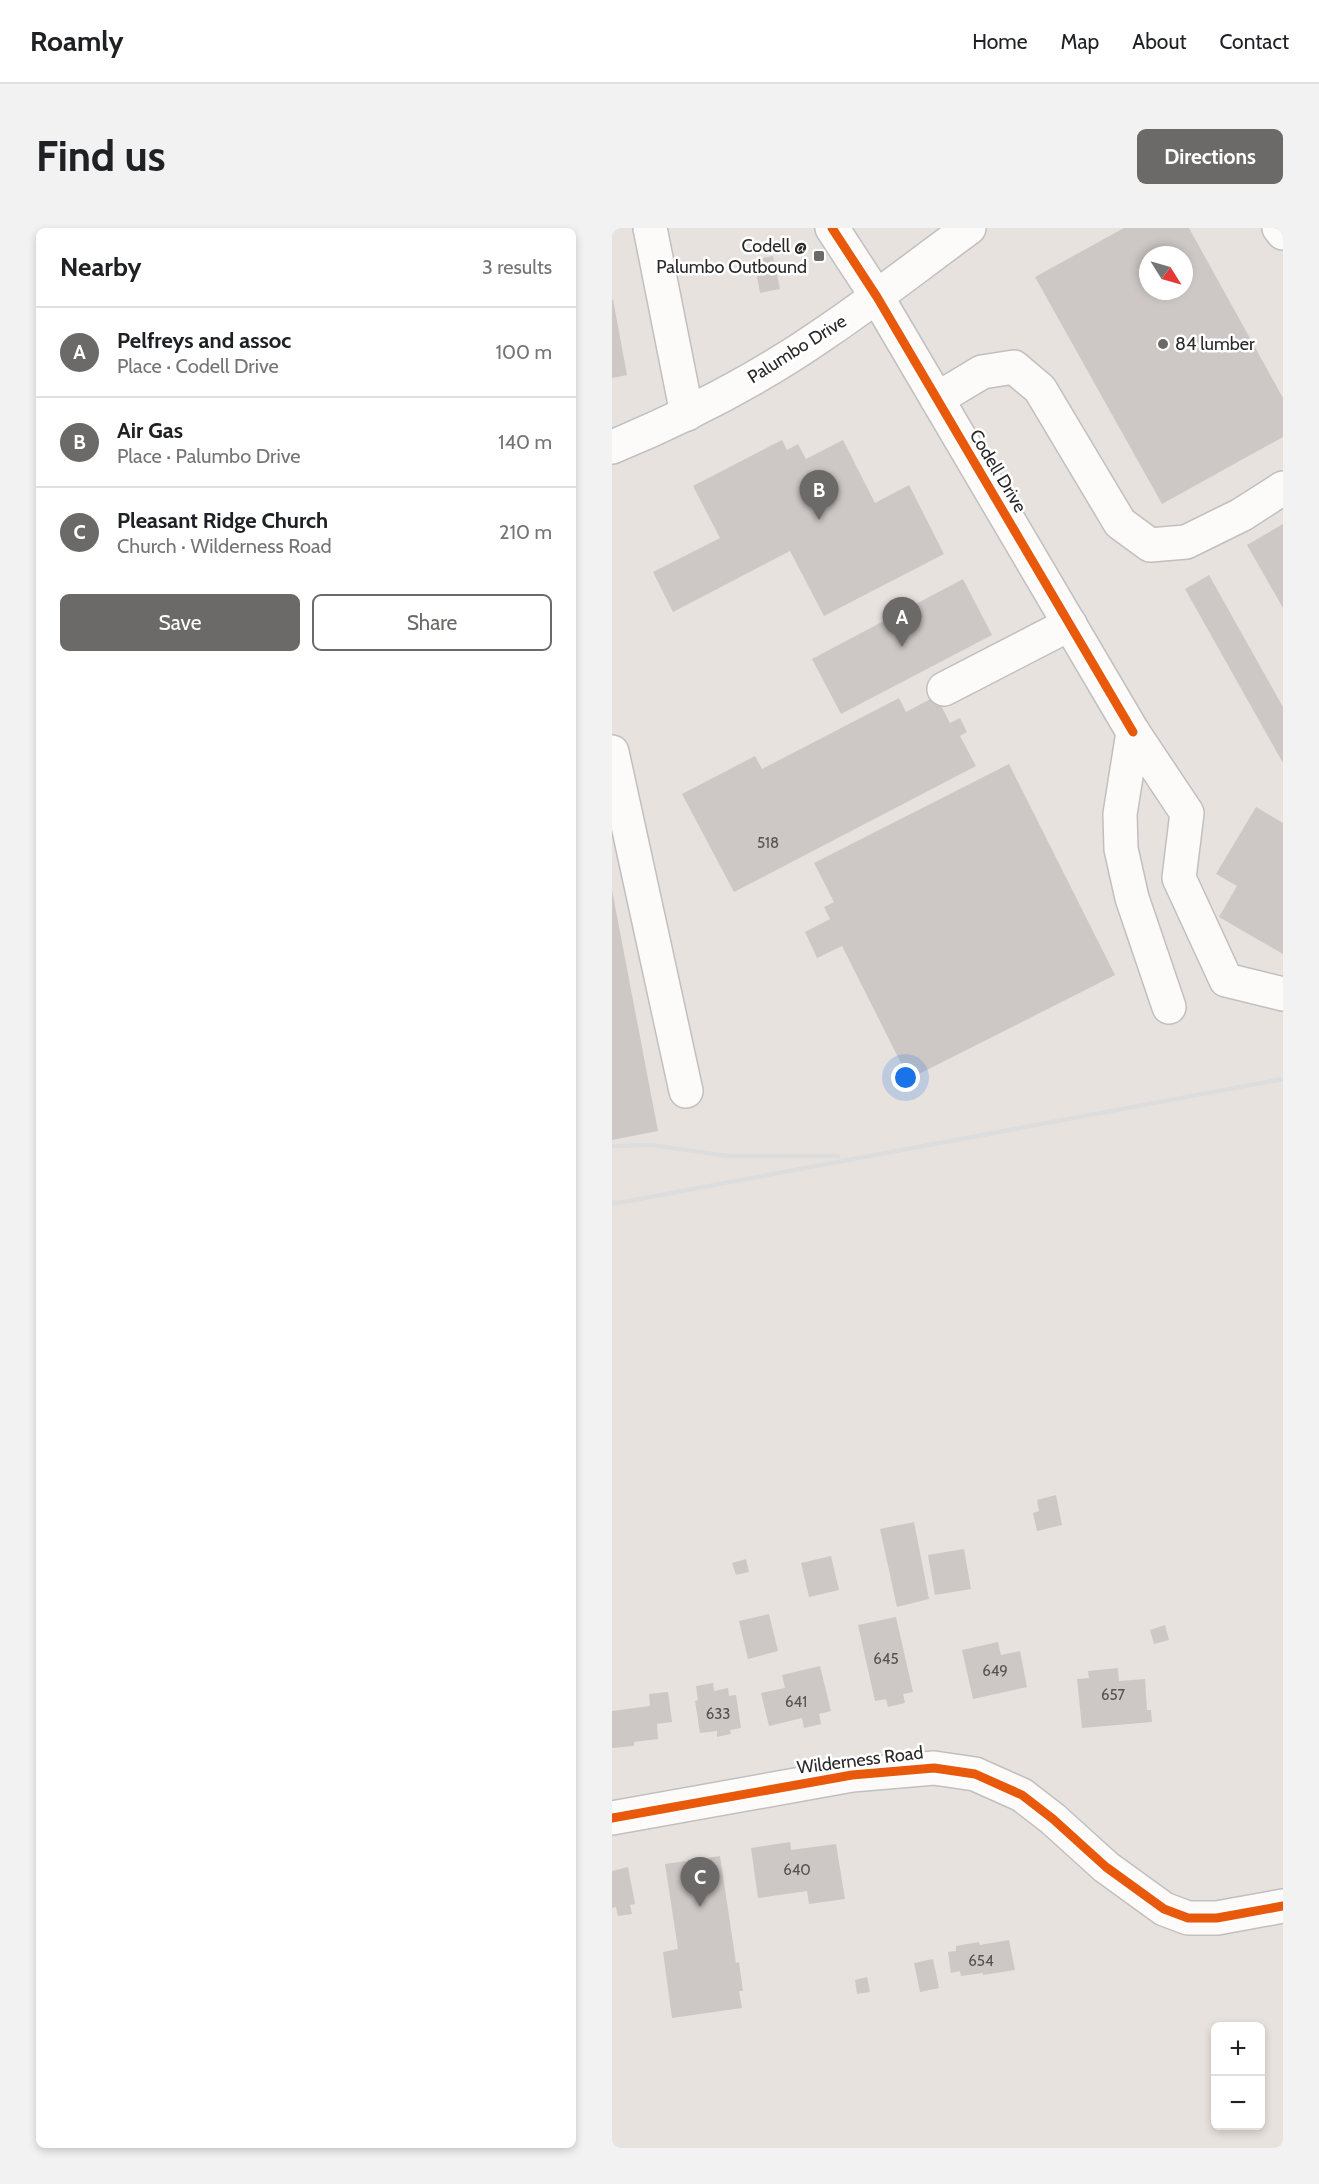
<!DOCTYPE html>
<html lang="en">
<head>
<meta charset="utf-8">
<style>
	body { margin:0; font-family:Cabin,sans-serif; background:#f2f2f2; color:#202124 }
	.controls { position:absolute; right:18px; bottom:18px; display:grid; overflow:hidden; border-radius:9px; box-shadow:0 3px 9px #0003 }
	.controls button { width:54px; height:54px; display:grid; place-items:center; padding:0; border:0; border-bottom:2px solid #e0e0e0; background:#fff; color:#202124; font:30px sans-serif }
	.compass { position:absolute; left:527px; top:18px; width:54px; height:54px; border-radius:50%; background:#fff; box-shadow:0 3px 9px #0003; rotate:127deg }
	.you { position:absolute; left:294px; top:850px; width:21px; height:21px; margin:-15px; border:4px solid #fff; border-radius:50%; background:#1a73e8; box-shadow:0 0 0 9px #1a73e833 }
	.badge { display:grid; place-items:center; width:39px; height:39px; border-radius:50%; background:#6c6a68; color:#fff; font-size:20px; font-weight:700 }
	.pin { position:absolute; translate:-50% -50px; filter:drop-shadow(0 2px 3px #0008) }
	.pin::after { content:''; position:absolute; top:32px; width:21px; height:18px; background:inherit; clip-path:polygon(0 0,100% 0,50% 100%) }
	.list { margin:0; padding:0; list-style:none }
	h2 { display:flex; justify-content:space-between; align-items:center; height:78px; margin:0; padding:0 24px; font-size:26px }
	h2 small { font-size:20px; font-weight:400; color:#757577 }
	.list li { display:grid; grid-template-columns:39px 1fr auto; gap:18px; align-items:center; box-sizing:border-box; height:90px; padding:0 24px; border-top:2px solid #e0e0e0 }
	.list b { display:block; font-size:22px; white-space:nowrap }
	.list p { margin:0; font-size:20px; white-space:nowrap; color:#757577 }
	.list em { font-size:20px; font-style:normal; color:#757577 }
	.actions { display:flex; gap:12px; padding:18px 24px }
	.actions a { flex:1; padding:14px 0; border:2px solid #6c6a68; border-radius:9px; text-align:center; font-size:21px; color:#6c6a68 }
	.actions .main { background:#6c6a68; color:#fff }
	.map { position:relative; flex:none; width:671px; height:1920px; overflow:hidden; border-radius:9px }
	header { display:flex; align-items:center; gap:36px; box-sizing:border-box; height:84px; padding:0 30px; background:#fff; border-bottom:2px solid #e0e0e0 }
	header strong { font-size:28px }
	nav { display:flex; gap:33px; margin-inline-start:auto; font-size:21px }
	.intro { display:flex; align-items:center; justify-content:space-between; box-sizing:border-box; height:144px; padding:0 36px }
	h1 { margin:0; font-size:42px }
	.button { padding:15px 27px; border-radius:9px; background:#6c6a68; color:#fff; font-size:21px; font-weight:700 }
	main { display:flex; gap:36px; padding:0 36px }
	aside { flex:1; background:#fff; border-radius:9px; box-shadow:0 3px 9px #0003 }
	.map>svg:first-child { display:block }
</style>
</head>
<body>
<header>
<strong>Roamly</strong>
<nav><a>Home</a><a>Map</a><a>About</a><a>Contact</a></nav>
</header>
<div class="intro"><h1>Find us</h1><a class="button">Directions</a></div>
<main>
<aside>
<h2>Nearby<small>3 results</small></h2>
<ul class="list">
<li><span class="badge">A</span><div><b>Pelfreys and assoc</b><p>Place · Codell Drive</p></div><em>100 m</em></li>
<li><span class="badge">B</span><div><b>Air Gas</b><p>Place · Palumbo Drive</p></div><em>140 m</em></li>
<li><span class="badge">C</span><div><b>Pleasant Ridge Church</b><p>Church · Wilderness Road</p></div><em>210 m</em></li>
</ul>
<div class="actions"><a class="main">Save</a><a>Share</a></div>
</aside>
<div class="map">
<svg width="671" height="1920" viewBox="0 0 671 1920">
	<rect width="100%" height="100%" fill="#e8e2de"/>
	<!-- building -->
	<g fill="#cdc8c5" fill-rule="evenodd">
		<path d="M512,0h65l94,170v39l-121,67 -127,-227zM536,27h36v36h-36z"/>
		<polygon points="161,28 168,61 148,65 142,32"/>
		<polygon points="1,71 15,147 0,150 0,72"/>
		<polygon points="170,212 175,222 186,216 194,231 231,212 263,275 297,257 332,326 212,388 178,323 61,384 41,344 108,310 81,258"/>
		<polygon points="671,296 671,380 635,317"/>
		<polygon points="597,347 671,479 671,535 573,361"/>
		<polygon points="351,351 380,407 229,486 200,431"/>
		<polygon points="324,468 338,495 348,490 355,504 348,508 364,538 122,664 70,566 143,528 150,541 287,470 294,484"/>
		<polygon points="397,536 503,747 297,851 230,718 205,730 193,704 218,691 212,679 222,674 202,635"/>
		<polygon points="644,579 671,595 671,726 607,689 625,658 604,646"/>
		<polygon points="0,662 46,903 0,912"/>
		<polygon points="444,1267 450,1297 425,1303 421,1285 427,1283 425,1272"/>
		<polygon points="302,1294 317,1371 285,1379 268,1301"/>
		<polygon points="352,1321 359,1361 323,1367 316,1327"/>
		<polygon points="219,1328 227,1362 197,1369 189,1335"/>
		<polygon points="134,1331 137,1344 124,1347 120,1335"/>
		<polygon points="157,1386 166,1423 136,1431 127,1393"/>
		<polygon points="284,1389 301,1464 291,1466 293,1475 276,1479 274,1471 263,1473 246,1397"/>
		<polygon points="553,1397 557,1412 542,1416 538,1402"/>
		<polygon points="386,1414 389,1427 408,1423 415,1459 361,1471 350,1422"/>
		<polygon points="208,1438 219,1483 207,1486 209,1496 192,1500 190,1490 157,1498 149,1465 173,1460 170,1447"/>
		<polygon points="506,1440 507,1453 533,1451 535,1482 539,1482 540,1494 470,1500 465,1451 477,1450 476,1443"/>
		<polygon points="101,1455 102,1463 116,1460 117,1468 124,1467 129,1500 118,1502 119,1506 105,1509 105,1503 88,1505 83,1473 86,1472 84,1458"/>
		<polygon points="56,1464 60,1494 45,1496 46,1511 22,1514 22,1518 0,1520 0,1483 38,1478 37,1466"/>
		<polygon points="178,1614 179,1622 224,1616 233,1671 197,1676 195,1663 146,1670 139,1620"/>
		<polygon points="108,1628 124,1735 127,1734 131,1763 127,1763 130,1780 60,1790 51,1724 66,1721 53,1636"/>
		<polygon points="16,1639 23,1676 18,1677 20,1686 6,1688 4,1679 0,1680 0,1643"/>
		<polygon points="397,1712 403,1742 371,1747 371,1745 349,1748 348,1743 339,1745 336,1724 344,1723 344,1718 367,1714 368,1717"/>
		<polygon points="321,1731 327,1760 308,1764 302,1735"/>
		<polygon points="255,1749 258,1764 245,1766 243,1752"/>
	</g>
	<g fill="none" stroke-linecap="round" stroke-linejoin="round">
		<!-- minor casing -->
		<g stroke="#c1bfc0" stroke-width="36">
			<g id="minor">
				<polyline points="38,0 75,186"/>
				<polyline points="220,0 265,69 521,504 575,585 567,650 614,752 671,766"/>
				<polyline points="667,0 671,5"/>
				<polyline points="325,171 370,144 402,139 428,161 508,295 538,317 574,314 629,287 671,260"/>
				<path d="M0,219c75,-31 147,-68 213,-114 49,-33 96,-70 144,-105"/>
				<polyline points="332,461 458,396"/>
				<polyline points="521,504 508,586 509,621 520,670 557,779"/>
				<polyline points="0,524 74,863"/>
				<polyline points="0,1590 240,1547 322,1540 363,1546 410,1567 441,1591 494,1639 552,1681 576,1690 605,1690 671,1678"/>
			</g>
		</g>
		<!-- minor -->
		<use href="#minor" stroke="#fcfbfa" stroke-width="33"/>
		<!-- rail -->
		<g stroke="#ddddde" stroke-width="4.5">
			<polyline points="0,918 40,917 115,928 226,928"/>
			<polyline points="0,976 671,851"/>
		</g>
		<!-- cycleway casing -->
		<g stroke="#fff" stroke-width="13">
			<g id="cycleway">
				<polyline points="220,0 265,69 521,504"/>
				<polyline points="0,1590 240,1547 322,1540 363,1546 410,1567 441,1591 494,1639 552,1681 576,1690 605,1690 671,1678"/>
			</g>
		</g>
		<!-- cycleway -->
		<use href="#cycleway" stroke="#e8590c" stroke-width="9"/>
	</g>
	<!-- markers -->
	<g fill="#6c6a68" stroke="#fff" stroke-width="2">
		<rect x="201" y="22" width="12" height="12" rx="3"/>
		<circle cx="551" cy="116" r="6"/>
	</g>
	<g text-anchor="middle" stroke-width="5" stroke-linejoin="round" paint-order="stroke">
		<!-- number labels -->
		<g font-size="15" fill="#545252">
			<text x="156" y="620">518</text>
			<text x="274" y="1436">645</text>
			<text x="383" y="1448">649</text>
			<text x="501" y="1472">657</text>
			<text x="184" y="1479">641</text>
			<text x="106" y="1491">633</text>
			<text x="185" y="1647">640</text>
			<text x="369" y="1738">654</text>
		</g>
		<!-- poi labels -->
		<g font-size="18" fill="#292929" stroke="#fff" text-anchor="end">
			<text x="195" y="24">Codell @<tspan x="195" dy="21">Palumbo Outbound</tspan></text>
			<text x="563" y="122" text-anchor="start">84 lumber</text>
		</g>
		<!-- street labels -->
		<g font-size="18" fill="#292929" stroke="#fff">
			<text transform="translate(185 121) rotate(-32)" y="6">Palumbo Drive</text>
			<text transform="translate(386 243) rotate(59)" y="6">Codell Drive</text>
			<text transform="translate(248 1532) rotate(-7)" y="6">Wilderness Road</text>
		</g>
	</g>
</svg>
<div class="controls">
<button>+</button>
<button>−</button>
</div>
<svg class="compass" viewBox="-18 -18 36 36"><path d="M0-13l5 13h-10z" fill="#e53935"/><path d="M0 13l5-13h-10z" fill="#757577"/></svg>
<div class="you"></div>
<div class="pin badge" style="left:290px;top:419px">A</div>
<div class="pin badge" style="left:207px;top:292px">B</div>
<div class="pin badge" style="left:88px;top:1679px">C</div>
</div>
</main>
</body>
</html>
